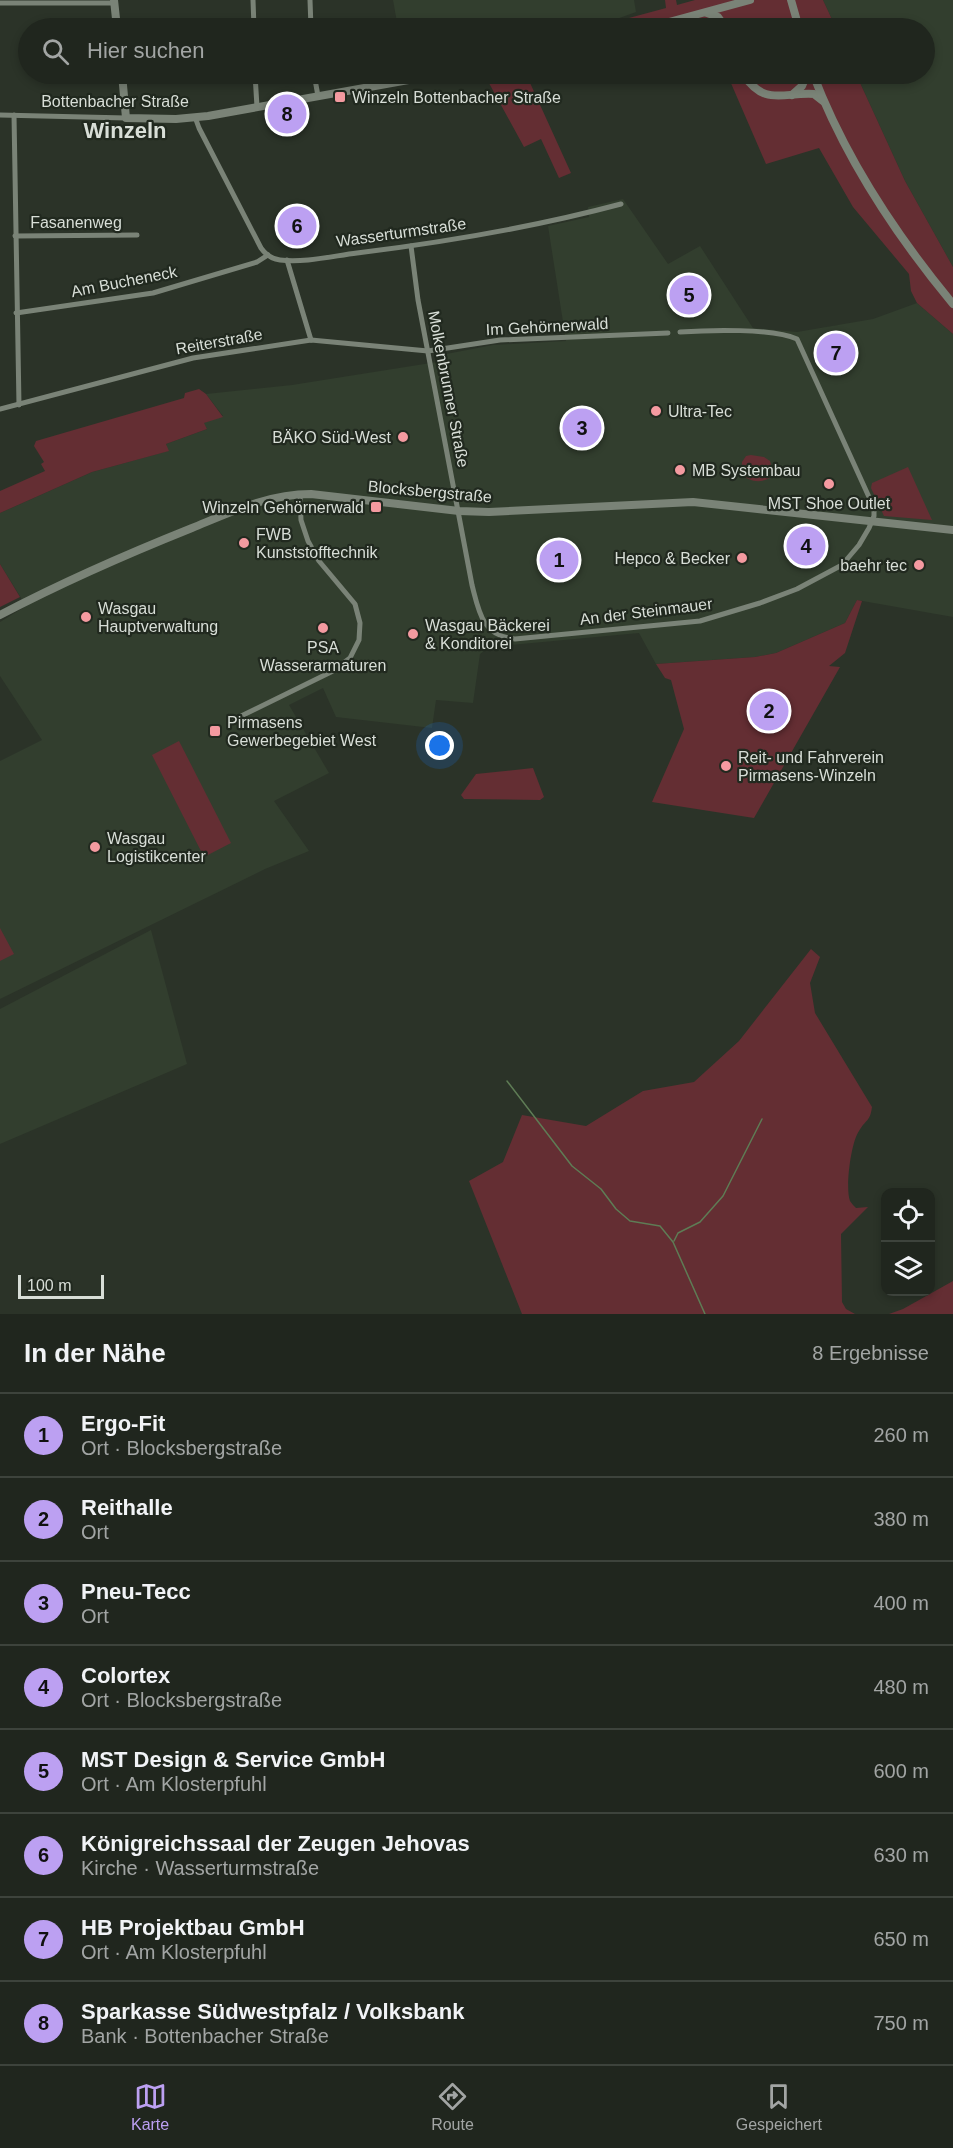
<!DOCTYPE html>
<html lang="de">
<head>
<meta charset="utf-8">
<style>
	body { margin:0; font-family:Helvetica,sans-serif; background:#282e27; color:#f1f3f6 }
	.controls { position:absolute; right:18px; bottom:18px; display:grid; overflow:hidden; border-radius:12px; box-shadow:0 3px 9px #0003 }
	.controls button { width:54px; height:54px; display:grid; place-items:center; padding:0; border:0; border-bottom:2px solid #3d433c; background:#20261e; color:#f1f3f6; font:30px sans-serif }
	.scale { position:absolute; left:18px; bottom:15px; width:86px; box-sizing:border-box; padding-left:6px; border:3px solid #d8ded7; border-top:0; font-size:16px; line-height:21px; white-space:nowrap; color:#d8ded7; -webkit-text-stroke:4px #21291f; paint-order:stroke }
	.you { position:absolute; left:440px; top:746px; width:21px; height:21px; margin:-15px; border:4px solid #fff; border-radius:50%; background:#1a73e8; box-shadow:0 0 0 9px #1a73e833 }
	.badge { display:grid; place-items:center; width:39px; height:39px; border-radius:50%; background:#bca0f2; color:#111; font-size:20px; font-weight:700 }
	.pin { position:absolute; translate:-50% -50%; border:3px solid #fff; box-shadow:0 2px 6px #0006 }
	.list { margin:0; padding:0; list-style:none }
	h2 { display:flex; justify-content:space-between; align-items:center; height:78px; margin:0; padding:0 24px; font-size:26px }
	h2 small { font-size:20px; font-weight:400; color:#a2a5a4 }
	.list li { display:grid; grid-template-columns:39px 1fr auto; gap:18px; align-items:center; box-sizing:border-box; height:84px; padding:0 24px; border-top:2px solid #3d433c }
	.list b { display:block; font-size:22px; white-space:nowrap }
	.list p { margin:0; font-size:20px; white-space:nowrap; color:#a2a5a4 }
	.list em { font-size:20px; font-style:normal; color:#a2a5a4 }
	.icon { flex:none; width:33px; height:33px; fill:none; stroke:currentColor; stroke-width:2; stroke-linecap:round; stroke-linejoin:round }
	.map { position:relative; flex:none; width:953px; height:1314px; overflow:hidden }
	.search { position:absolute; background:#20261e; box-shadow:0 3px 9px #0003; left:18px; right:18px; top:18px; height:66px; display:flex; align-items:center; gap:15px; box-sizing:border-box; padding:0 21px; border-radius:33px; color:#a2a5a4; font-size:22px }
	.sheet { height:750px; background:#20261e }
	nav { display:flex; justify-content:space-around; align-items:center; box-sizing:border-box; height:84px; border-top:2px solid #3d433c; background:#20261e; font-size:16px; color:#a2a5a4 }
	nav a { display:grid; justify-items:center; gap:3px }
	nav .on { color:#bca0f2 }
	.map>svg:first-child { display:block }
</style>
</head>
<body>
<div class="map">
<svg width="953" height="1314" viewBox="0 0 953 1314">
	<rect width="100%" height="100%" fill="#2b3328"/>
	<!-- built -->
	<g fill="#323e2e">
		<polygon points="393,0 634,0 636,12 592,28 398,28"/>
		<polygon points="823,0 953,0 953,267 905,181 856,74 924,74 924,28 836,28"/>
		<polygon points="623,199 668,264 700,246 753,328 797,332 873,319 917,303 953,334 953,617 857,600 845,623 776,653 755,657 656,664 639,633 489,647 480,654 473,703 436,700 432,728 336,717 323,688 289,705 329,773 274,801 309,851 265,869 0,999 0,761 42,740 0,676 0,622 26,606 0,564 0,513 92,472 168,451 166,444 207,429 203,423 223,416 206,394 292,385 437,362 436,356 493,345 566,341 548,226 589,217 588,207"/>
		<polygon points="151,930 187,1064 0,1144 0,1009"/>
	</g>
	<!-- green -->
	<g fill="#642e33">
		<polygon points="665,0 676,0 677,5 695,0 823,0 836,28 707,28 705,23 682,28 592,28 666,8"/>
		<polygon points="484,74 526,74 571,173 559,178 541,139 524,147"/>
		<polygon points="727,74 856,74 905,181 953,267 953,334 917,303 911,291 909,274 853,207 819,148 766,164"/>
		<polygon points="199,389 206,394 223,417 204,423 207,429 166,444 169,451 92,472 0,513 0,491 45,471 41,464 44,462 34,446 36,441 184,398 185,393"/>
		<path d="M751,455l13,2 6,4 4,14c-10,9 -25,8 -33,-2l1,-11 4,-6z"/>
		<polygon points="908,467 932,520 884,516 871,488 872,483"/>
		<polygon points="0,564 20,597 0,607"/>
		<polygon points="857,600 862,601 845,653 829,666 840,667 754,818 652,802 684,729 671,680 665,678 656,664 755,657 776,653 845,623"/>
		<polygon points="179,741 231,843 204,857 152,755"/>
		<polygon points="533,768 544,797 540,800 464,799 461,795 476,774"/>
		<polygon points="0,928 14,954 0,961"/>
		<path d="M811,949l9,8 -10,26 5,30 57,94c-2,15 -6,12 -13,24 -8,11 -14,57 -9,70 2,3 4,5 6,7l12,-1 -27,27 1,68 4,7 9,5h-333l-53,-133 34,-19 19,-47 64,11 57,-35 51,-9 45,-41z"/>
		<polygon points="953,1281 953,1314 889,1314 903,1309"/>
	</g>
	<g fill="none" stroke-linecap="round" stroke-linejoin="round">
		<!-- stream -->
		<g stroke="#5e7c55" stroke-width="1.5">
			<polyline points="507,1081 572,1166 601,1189 616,1209 630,1221 660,1226 673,1242 705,1314"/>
			<polyline points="674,1241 678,1233 700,1222 723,1196 762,1119"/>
		</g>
		<!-- street -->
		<g stroke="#7a8377" stroke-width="5">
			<polyline points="253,0 254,28"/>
			<polyline points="310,0 311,28"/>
			<polyline points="0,3 114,3"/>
			<polyline points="255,74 257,107"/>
			<polyline points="314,74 318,96"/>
			<polyline points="0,115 126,118"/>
			<polyline points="14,115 19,405"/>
			<path d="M195,117l4,11 62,120c5,7 10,11 19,12 24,3 53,-4 77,-7 89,-11 178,-26 264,-49"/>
			<polyline points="15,236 137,235"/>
			<path d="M411,246l7,54 54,285c7,27 10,51 43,54l185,-18 60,-18 37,-14 45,-24 17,-20 10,-17 5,-12v-8l-77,-169c-24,-11 -89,-9 -117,-7"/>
			<polyline points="287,260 311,340"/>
			<polyline points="16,313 153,293 257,262 268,255"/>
			<polyline points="0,409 193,358 311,340 428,351 500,340 668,333"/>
			<polyline points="233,720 333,671 350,658 359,640 360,623 355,604 319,561 308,541 301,520 300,494"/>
		</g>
		<!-- secondary -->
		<g stroke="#7a8377" stroke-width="8">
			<polyline points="114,0 117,28"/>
			<polyline points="791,0 799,28"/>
			<polyline points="707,13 718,17 726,28"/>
			<polyline points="647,28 750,0"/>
			<polyline points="122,74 126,118 176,119 208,116 442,74"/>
			<path d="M743,74c22,33 39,18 71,20l9,7"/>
			<path d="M813,74c32,84 82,160 140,230"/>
			<polyline points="792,95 802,86 807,74"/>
			<path d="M0,615c63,-33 127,-61 192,-87 39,-16 76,-34 119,-34l148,17 30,1 204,-10 260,28"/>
		</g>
	</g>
	<!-- markers -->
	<g fill="#f49aa0" stroke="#21291f" stroke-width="2">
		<rect x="334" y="91" width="12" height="12" rx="3"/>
		<circle cx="656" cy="411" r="6"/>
		<circle cx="403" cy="437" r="6"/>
		<circle cx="680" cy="470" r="6"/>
		<circle cx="829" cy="484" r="6"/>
		<rect x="370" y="501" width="12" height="12" rx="3"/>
		<circle cx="244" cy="543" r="6"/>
		<circle cx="742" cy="558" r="6"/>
		<circle cx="919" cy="565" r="6"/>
		<circle cx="86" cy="617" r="6"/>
		<circle cx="323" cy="628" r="6"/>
		<circle cx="413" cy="634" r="6"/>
		<rect x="209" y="725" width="12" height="12" rx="3"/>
		<circle cx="726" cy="766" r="6"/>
		<circle cx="95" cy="847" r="6"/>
	</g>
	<g text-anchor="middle" stroke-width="4.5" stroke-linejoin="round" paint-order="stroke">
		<!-- poi labels -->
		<g font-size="16" fill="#d8ded7" stroke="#21291f" text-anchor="start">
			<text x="352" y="103">Winzeln Bottenbacher Straße</text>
			<text x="668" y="417">Ultra-Tec</text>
			<text x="391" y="443" text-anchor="end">BÄKO Süd-West</text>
			<text x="692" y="476">MB Systembau</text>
			<text x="829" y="509" text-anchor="middle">MST Shoe Outlet</text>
			<text x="364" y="513" text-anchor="end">Winzeln Gehörnerwald</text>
			<text x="256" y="540">FWB<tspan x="256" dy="18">Kunststofftechnik</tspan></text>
			<text x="730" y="564" text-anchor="end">Hepco &amp; Becker</text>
			<text x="907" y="571" text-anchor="end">baehr tec</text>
			<text x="98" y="614">Wasgau<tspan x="98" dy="18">Hauptverwaltung</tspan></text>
			<text x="425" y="631">Wasgau Bäckerei<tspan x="425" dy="18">&amp; Konditorei</tspan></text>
			<text x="323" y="653" text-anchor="middle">PSA<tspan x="323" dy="18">Wasserarmaturen</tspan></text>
			<text x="227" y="728">Pirmasens<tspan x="227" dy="18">Gewerbegebiet West</tspan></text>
			<text x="738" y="763">Reit- und Fahrverein<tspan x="738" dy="18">Pirmasens-Winzeln</tspan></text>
			<text x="107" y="844">Wasgau<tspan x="107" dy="18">Logistikcenter</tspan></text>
		</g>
		<!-- street labels -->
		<g font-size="16" fill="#d8ded7" stroke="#21291f">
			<text x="115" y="107">Bottenbacher Straße</text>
			<text x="76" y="228">Fasanenweg</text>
			<text transform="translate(401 232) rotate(-8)" y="6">Wasserturmstraße</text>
			<text transform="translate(124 281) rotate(-11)" y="6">Am Bucheneck</text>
			<text transform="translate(547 326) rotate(-3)" y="6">Im Gehörnerwald</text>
			<text transform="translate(219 341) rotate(-10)" y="6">Reiterstraße</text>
			<text transform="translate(449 389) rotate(79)" y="6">Molkenbrunner Straße</text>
			<text transform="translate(430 491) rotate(5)" y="6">Blocksbergstraße</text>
			<text transform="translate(646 611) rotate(-7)" y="6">An der Steinmauer</text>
		</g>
		<!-- district labels -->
		<g font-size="22" font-weight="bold" fill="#d8ded7" stroke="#21291f">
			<text x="125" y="138">Winzeln</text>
		</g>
	</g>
</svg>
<div class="controls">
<button><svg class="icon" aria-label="locate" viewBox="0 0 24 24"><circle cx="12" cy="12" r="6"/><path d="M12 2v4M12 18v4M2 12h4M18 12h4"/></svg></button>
<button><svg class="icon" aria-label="layers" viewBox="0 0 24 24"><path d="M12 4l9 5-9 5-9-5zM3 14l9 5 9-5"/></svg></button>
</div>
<div class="scale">100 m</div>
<div class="you"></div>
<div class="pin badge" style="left:559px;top:560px">1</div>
<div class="pin badge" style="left:769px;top:711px">2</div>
<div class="pin badge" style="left:582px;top:428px">3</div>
<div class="pin badge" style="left:806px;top:546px">4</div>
<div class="pin badge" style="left:689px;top:295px">5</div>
<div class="pin badge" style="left:297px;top:226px">6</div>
<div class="pin badge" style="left:836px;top:353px">7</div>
<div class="pin badge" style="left:287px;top:114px">8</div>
<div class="search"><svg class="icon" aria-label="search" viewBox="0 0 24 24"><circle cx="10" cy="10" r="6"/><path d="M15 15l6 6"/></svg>Hier suchen</div>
</div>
<section class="sheet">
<h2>In der Nähe<small>8 Ergebnisse</small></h2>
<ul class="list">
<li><span class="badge">1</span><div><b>Ergo-Fit</b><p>Ort · Blocksbergstraße</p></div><em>260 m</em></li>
<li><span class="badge">2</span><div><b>Reithalle</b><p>Ort</p></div><em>380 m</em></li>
<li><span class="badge">3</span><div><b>Pneu-Tecc</b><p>Ort</p></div><em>400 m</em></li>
<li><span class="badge">4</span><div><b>Colortex</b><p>Ort · Blocksbergstraße</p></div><em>480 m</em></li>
<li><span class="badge">5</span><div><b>MST Design &amp; Service GmbH</b><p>Ort · Am Klosterpfuhl</p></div><em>600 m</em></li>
<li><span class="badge">6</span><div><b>Königreichssaal der Zeugen Jehovas</b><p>Kirche · Wasserturmstraße</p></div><em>630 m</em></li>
<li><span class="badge">7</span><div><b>HB Projektbau GmbH</b><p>Ort · Am Klosterpfuhl</p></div><em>650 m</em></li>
<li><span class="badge">8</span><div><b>Sparkasse Südwestpfalz / Volksbank</b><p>Bank · Bottenbacher Straße</p></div><em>750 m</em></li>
</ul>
</section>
<nav>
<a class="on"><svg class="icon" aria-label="map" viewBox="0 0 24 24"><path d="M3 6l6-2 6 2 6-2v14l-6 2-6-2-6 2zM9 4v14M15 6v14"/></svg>Karte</a>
<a><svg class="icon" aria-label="directions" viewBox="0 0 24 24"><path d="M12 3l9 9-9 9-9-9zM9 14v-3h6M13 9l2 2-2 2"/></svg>Route</a>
<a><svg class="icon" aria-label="saved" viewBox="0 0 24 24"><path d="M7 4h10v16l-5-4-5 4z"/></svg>Gespeichert</a>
</nav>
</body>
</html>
